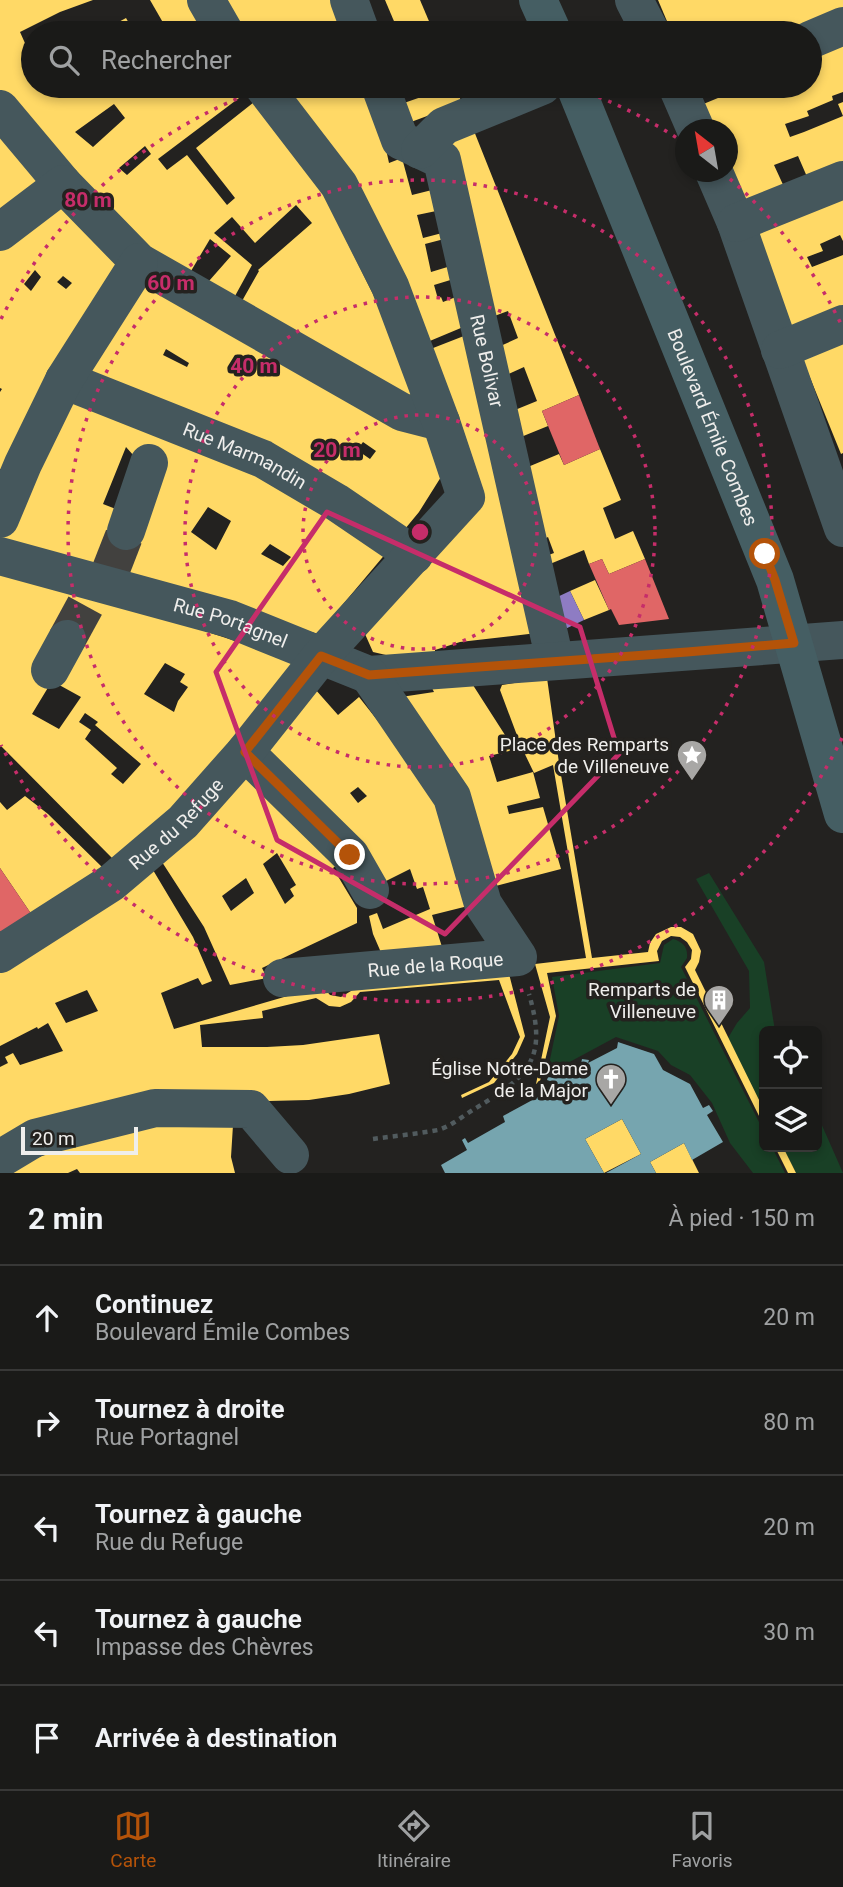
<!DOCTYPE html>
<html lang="fr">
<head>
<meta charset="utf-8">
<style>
	body { margin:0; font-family:Roboto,sans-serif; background:#232321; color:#f1f3f6 }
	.controls { position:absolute; right:21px; bottom:21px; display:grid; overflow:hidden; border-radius:10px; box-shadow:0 4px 10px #0003 }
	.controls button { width:63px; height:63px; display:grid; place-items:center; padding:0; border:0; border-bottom:2px solid #383837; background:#1a1a18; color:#f1f3f6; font:35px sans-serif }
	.compass { position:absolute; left:675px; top:119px; width:63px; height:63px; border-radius:50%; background:#1a1a18; box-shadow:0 4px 10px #0003; rotate:329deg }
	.scale { position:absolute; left:21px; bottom:18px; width:117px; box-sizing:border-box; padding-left:7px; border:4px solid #efeeec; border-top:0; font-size:19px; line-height:24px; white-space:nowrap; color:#efeeec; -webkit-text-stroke:5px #24221f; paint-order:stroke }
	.stop { position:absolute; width:21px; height:21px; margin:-16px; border:5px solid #b45309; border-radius:50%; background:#fff }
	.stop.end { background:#b45309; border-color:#fff; box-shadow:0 2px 7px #0008 }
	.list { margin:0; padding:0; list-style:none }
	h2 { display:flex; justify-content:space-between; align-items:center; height:91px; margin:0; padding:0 28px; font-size:30px }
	h2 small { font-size:23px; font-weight:400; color:#9fa1a2 }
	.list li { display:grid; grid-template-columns:46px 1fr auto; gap:21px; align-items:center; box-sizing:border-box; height:105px; padding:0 28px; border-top:2px solid #383837 }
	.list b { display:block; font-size:26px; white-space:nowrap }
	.list p { margin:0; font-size:23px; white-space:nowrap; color:#9fa1a2 }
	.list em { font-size:23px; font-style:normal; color:#9fa1a2 }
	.icon { flex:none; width:38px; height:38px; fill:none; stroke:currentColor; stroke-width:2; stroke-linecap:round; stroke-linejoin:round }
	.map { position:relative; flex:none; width:843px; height:1173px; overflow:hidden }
	.search { position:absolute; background:#1a1a18; box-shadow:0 4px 10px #0003; left:21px; right:21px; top:21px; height:77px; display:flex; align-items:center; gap:18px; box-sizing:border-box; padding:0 24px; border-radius:38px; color:#9fa1a2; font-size:26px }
	.sheet { height:616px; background:#1a1a18 }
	nav { display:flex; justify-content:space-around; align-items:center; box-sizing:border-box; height:98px; border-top:2px solid #383837; background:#1a1a18; font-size:19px; color:#9fa1a2 }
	nav a { display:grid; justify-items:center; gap:4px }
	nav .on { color:#b45309 }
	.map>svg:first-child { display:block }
</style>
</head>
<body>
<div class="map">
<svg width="843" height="1173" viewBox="0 0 843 1173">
	<rect width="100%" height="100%" fill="#232220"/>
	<!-- green -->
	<g fill="#194026">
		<polygon points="709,873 764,962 775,1031 764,1031 764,1110 728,1038 737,1023 750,1008 749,971 696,879"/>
		<path d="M673,939c10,3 15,8 14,19l-6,9 83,165v15h8l13,26h-32l-23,-30 -18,-40 -22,-28 -19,-10 -13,-14 -42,-14 -65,35 -3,-3 11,-53 -7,-39 108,-14 4,-18z"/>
		<polygon points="817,1114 843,1173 796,1173 783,1147 817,1147"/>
	</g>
	<!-- homes -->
	<g fill="#ffd966" fill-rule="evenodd">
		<path d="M0,0h93l-33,12 -40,20 13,29v25h69l2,4 8,-4h136l3,3 -93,70 9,11 20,-15 40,50 8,-7 -39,-50 62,-49 61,86 101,204 -19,11 -159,-99 17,-30 -1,-1 54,-47 -16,-18 -41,38 -23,-26 -18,16 38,32 -17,31 -26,-15 22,-25 -21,-17 -19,32 -38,-15 -153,-160zM114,104l11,14 -32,29 -18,-15zM145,146l6,8 -24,21 -8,-7z"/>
		<polygon points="150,0 192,0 212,33 169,33"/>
		<polygon points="217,0 334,0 347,33 235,33"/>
		<polygon points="385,0 420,0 434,33 399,33"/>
		<polygon points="658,0 843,0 843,11 792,33 672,33"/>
		<polygon points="126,18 134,32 132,33 120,33 115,24"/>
		<polygon points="843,45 843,92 832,96 833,100 807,111 809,116 785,124 790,137 804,132 843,116 838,104 843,102 843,165 808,179 798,156 774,165 785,189 742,205 728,170 728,130 711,130 701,105 747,86 810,86 810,59"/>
		<polygon points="277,86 367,86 379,117 389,163 402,158 412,195 436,189 441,210 417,215 423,238 446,232 448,238 425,244 431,272 454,265 457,278 434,285 438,299 441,297 443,302 461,295 468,325 425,343"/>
		<polygon points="420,86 455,86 462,103 411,122 404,103 424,96"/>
		<polygon points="0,128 49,184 0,221"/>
		<polygon points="474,131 579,395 542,411 548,426 516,439 510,412 537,401 524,367 502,377 496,348 518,338 508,311 489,318 449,140"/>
		<polygon points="843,197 843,241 840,235 820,244 823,251 807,257 812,267 843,255 843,309 791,329 753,233"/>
		<path d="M64,200l64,58 -125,212 -3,-1v-77l2,-3 -2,-1v-139zM35,270l6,7 -10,14 -7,-7zM63,276l9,7 -6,6 -9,-7z"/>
		<path d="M140,268l288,169 18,32 -27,43 -19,23 -329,-163zM166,349l23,14 -2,4 -24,-12zM363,442l13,9 -6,8 -13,-9z"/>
		<polygon points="469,334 537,633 460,642 435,650 435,652 399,658 373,652 365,634 482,504 428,350"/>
		<polygon points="843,341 843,453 841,454 802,358"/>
		<path d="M65,386l120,49 207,111 -74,88 -318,-96zM126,447l8,9 -8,57 -23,-9zM208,507l23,14 -15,29 -25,-18zM270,544l21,13 -8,9 -22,-12z"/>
		<polygon points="600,449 621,500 603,508 615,539 633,531 645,559 609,574 602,559 589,564 584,550 545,566 543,557 554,553 548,537 540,541 523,469 559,454 564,465"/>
		<path d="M0,569l180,54 120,39 -118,137 -68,61 -114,-115zM165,663l20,11 -5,8 8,5 -10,14 -4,11 -30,-18zM52,681l29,16 -22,32 -27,-15zM85,713l13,9 -3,3 46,39 -18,20 -12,-10 6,-6 -32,-29 6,-9 -12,-8z"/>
		<polygon points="595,580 609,610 584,620 570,591"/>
		<polygon points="547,678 559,763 592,958 648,952 650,943 656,934 671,927 681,927 693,934 701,951 699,962 695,970 764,1110 764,1126 685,967 691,959 692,950 687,942 680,937 671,936 662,941 657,951 659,961 547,973 556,1016 540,1081 536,1084 550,1017 535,964 586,958 553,765 534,773 521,746 500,690 502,685"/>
		<polygon points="471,682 505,735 513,750 489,756 497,782 533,772 540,798 507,806 509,814 543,807 561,869 488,888 401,697 434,692 431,686"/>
		<path d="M315,689l23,26 21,-18 86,109 27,99 -40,10 10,32 -56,17 -13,-30 -4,-18 8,-3 6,16 47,-20 -7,-22 -6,2 -7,-20 -32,16 -119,-131zM358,787l9,9 -9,7 -8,-10z"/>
		<path d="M249,768l92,94 -8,6 24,40v15l-95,45 5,10 -37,7 -26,-58 -42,-65zM277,853l19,32 -6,4 4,7 -9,8 -22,-40zM246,878l8,15 -23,18 -9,-15z"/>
		<polygon points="25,796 48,814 104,869 34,918 0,868 0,802 7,810"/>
		<path d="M153,870l40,67 19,44 -10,4 -4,-7 -37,15 13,36 148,-43 8,9 11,2 10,-6 8,-12 148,-13 18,70 -8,18 -23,29 -32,15 -1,-3 28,-13 23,-28 8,-17 -21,-57 -139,12 -9,10 -11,5 -11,-1 -13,-8 -54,13 1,7 -63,7 2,22h65l36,-2 76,-11 11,50 -41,10 -40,6 -40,1 -269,46v-80l8,-4 -3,-6 8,-4 7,12 43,-14 -15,-28 -10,6 -1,-2 -37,19v-74zM87,990l11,21 -32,12 -11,-20z"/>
		<polygon points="622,1119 641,1154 604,1173 585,1139"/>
		<polygon points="123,1123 233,1125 231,1157 235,1173 80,1173 77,1169 68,1173 0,1173"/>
		<polygon points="684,1143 699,1173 656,1173 650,1162"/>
		<polygon points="775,1147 783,1147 796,1173 788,1173"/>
	</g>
	<!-- shops -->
	<g fill="#e06666">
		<polygon points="579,395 600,449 564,465 542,411"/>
		<polygon points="602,559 609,574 645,559 669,619 619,625 611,609 609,610 589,564"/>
		<polygon points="0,868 34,918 5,937 0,931"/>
	</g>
	<!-- offices -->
	<polygon fill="#8e7cc3" points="570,591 584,620 561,631 553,599"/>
	<!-- public -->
	<polygon fill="#76a5af" points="618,1042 654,1054 663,1070 690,1084 703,1108 709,1105 713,1111 707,1115 723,1142 692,1160 684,1143 650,1162 656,1173 606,1173 641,1154 622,1119 585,1139 604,1173 445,1173 441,1165 467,1150 462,1140 465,1138 468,1143 505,1122 503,1116 549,1091 550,1081 547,1080 548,1077 554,1078 581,1064 582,1059 589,1060 588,1063 617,1048"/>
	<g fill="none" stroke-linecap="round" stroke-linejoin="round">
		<!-- minor-tunnel -->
		<g stroke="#42413f" stroke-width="38" stroke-dasharray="38 19" stroke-linecap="butt">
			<polyline points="110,572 126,531"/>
			<polyline points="67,639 91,595"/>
		</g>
		<!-- path -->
		<path stroke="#515b5e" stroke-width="4.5" stroke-dasharray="5 5" stroke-linecap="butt" d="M373,1139c21,-3 43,-5 65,-9 12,-3 26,-15 38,-22 53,-32 72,-49 53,-114"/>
		<!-- minor -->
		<g stroke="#45575c" stroke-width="38">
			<polyline points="206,0 225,33"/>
			<polyline points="349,0 361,33"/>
			<polyline points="634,0 651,33"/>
			<polyline points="810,40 843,26"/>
			<path id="s1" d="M380,86l20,54 42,20 113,501"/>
			<polyline points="677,86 696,130"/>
			<polyline points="0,109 63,184 139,262 402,412 441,422"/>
			<polyline points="420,150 444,126 542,86"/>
			<polyline points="714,172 736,223 843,528"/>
			<polyline points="736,223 843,180"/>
			<polyline points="0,232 63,184"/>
			<polyline points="780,350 843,324"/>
			<path id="s2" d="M64,380l199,79 73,43 78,53"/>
			<polyline points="0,519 23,464 64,380 139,262"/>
			<polyline points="126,531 149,463"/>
			<path id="s3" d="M0,556l230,63 139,56 474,-35"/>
			<polyline points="50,670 67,639"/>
			<polyline points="245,752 350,855 370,890"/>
			<path id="s4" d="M0,954l111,-71 72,-61 62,-70 76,-96 145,-159 -25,-75 -51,-136 -51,-101 -76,-99"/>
			<path id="s5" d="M282,978l236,-21 -35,-53 -31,-107 -83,-122"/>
			<polyline points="0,1159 35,1138 155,1108 251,1109 290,1155"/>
		</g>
		<!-- major -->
		<g stroke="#455e63" stroke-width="38">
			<polyline points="538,0 553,33"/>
			<path id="s6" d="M575,86l200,494 68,234"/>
		</g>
	</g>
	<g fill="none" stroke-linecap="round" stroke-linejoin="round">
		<!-- route -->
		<polyline stroke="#b45309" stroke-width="9" points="350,855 245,752 321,656 369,675 687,652 794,643 775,580 765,554"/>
	</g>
	<!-- marked area -->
	<path fill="none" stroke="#c62d6a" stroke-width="5" stroke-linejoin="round" d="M327,512l253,115 39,127 -174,180 -168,-94 -61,-168z"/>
	<!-- distance rings -->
	<g fill="none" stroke="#c62d6a" stroke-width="3.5" stroke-dasharray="3.5 7">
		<circle cx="420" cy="532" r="117"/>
		<circle cx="420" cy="532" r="235"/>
		<circle cx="420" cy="532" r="352"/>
		<path d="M842 738A470 470 0 0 1 1 745M1 319A470 470 0 0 1 271 86M569 86A470 470 0 0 1 683 142M722 172A470 470 0 0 1 842 326"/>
	</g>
	<!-- icons -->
	<defs>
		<g id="sight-pin" transform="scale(1.575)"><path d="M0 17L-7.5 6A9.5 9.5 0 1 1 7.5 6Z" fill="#a8a7a5" stroke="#24221f"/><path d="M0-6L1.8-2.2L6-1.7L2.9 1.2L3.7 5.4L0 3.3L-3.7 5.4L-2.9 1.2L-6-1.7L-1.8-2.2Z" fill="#fff"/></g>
		<g id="building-pin" transform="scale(1.575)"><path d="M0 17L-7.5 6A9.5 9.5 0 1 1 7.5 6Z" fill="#a8a7a5" stroke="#24221f"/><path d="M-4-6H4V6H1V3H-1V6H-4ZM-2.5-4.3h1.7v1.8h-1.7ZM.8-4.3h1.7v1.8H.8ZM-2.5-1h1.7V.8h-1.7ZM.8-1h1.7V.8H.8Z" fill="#fff"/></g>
		<g id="church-pin" transform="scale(1.575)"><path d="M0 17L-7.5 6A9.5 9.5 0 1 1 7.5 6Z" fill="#a8a7a5" stroke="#24221f"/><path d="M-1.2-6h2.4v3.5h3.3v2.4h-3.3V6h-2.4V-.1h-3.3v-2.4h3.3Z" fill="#fff"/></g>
	</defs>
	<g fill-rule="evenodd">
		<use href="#sight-pin" x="692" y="755"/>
		<use href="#building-pin" x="719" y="1000"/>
		<use href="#church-pin" x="611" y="1079"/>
	</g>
	<g text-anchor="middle" stroke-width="7" stroke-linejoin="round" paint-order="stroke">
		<!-- street labels -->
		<g font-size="19" fill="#efeeec" stroke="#24221f">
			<text dy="7" stroke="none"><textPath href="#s1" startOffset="310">Rue Bolivar</textPath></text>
			<text dy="7" stroke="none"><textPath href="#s6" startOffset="368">Boulevard Émile Combes</textPath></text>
			<text dy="7" stroke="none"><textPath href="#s2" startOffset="196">Rue Marmandin</textPath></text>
			<text dy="7" stroke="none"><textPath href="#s3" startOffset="240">Rue Portagnel</textPath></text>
			<text dy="7" stroke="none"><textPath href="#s4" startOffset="220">Rue du Refuge</textPath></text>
			<text dy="7" stroke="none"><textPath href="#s5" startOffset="154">Rue de la Roque</textPath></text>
		</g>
		<!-- poi labels -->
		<g font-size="19" fill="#efeeec" stroke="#24221f" text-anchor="end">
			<text x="669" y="751">Place des Remparts<tspan x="669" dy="22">de Villeneuve</tspan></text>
			<text x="696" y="996">Remparts de<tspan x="696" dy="22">Villeneuve</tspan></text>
			<text x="588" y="1075">Église Notre-Dame<tspan x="588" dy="22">de la Major</tspan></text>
		</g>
	</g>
	<circle cx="420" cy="532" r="10" fill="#c62d6a" stroke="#24221f" stroke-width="3.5"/>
	<g font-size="21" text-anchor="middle" font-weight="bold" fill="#c62d6a" stroke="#24221f" stroke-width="7" stroke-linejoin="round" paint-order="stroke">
		<text x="88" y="207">80 m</text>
		<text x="171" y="290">60 m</text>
		<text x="254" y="373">40 m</text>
		<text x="337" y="457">20 m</text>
	</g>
</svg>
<div class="controls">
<button><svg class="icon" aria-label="locate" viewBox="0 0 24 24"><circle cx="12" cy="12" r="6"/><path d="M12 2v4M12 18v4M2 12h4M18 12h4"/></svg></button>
<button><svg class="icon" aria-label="layers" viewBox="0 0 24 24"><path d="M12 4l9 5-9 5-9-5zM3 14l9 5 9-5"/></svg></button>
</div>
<svg class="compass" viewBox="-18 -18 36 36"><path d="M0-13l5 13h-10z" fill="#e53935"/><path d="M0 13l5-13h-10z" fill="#9fa1a2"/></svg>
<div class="scale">20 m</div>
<div class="stop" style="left:765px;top:554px"></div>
<div class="stop end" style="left:350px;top:855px"></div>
<div class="search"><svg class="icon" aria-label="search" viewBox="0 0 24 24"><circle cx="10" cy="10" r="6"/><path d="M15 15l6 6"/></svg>Rechercher</div>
</div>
<section class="sheet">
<h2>2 min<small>À pied · 150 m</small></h2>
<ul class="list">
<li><svg class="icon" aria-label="ahead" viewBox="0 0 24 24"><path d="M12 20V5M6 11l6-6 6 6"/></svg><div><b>Continuez</b><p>Boulevard Émile Combes</p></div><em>20 m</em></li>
<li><svg class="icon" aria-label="right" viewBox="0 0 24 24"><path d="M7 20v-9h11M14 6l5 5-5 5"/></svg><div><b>Tournez à droite</b><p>Rue Portagnel</p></div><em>80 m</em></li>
<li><svg class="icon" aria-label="left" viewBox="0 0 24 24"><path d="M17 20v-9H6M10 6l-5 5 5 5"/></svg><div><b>Tournez à gauche</b><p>Rue du Refuge</p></div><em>20 m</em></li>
<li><svg class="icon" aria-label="left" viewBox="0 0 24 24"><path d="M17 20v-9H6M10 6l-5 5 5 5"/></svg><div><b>Tournez à gauche</b><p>Impasse des Chèvres</p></div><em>30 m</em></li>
<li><svg class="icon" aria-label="arrive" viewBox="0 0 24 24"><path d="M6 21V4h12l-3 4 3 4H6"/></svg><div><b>Arrivée à destination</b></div></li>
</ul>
</section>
<nav>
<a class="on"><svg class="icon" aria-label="map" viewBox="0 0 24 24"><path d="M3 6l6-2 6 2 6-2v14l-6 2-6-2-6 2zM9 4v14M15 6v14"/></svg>Carte</a>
<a><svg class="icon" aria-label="directions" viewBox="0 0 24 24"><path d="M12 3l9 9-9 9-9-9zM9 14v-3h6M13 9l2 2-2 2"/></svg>Itinéraire</a>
<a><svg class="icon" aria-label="saved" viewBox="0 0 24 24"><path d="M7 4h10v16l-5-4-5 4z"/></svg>Favoris</a>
</nav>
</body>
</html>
